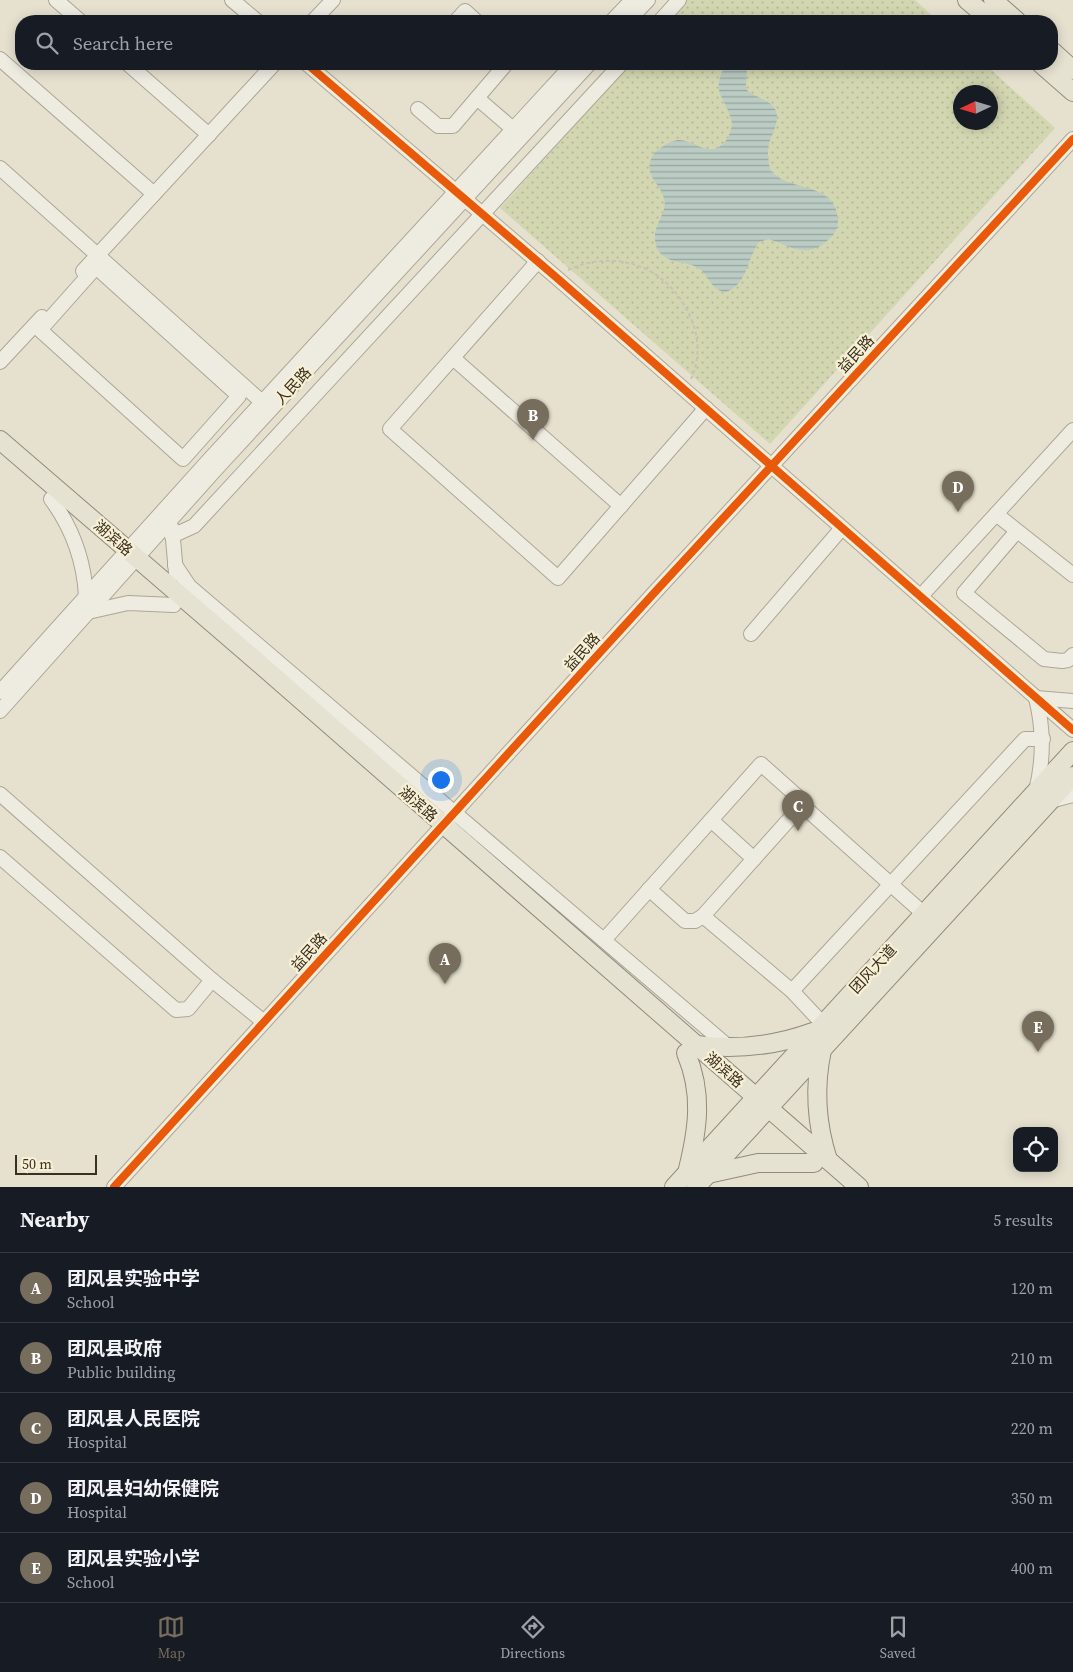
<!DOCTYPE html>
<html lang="en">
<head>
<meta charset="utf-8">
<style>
	body { margin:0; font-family:"Source Serif 4","Noto Sans SC",serif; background:#242831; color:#f1f3f6 }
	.controls { position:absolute; right:15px; bottom:15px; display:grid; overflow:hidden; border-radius:10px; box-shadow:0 2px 12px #0003 }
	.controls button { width:45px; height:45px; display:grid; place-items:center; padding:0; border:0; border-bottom:1px solid #363941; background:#171b24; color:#f1f3f6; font:25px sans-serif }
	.compass { position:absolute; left:953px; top:85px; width:45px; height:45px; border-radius:50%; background:#171b24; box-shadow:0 2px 12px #0003; rotate:266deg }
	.scale { position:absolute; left:15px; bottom:12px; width:82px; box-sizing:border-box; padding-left:5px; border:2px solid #3b2f1f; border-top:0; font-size:14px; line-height:18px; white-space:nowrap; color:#3b2f1f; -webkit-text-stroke:4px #f7f0d5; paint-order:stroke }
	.you { position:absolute; left:440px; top:779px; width:18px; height:18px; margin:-12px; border:4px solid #fff; border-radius:50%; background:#1a73e8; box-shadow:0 0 0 8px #1a73e833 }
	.badge { display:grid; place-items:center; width:32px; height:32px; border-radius:50%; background:#776d5d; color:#fff; font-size:16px; font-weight:700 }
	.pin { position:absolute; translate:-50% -41px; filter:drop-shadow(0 1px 2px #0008) }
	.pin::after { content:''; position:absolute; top:26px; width:18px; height:15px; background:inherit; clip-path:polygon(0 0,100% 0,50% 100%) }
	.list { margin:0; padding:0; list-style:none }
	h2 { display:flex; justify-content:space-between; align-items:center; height:65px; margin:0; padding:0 20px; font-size:21px }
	h2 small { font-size:16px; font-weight:400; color:#9ea1a6 }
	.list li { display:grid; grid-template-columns:32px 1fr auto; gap:15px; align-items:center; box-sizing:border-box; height:70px; padding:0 20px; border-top:1px solid #363941 }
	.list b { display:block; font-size:19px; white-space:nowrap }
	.list p { margin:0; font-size:16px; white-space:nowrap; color:#9ea1a6 }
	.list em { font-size:16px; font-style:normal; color:#9ea1a6 }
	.icon { flex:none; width:28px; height:28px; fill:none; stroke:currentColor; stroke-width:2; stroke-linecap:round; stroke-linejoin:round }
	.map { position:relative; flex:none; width:1073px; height:1187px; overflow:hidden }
	.search { position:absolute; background:#171b24; box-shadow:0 2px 12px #0003; left:15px; right:15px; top:15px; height:55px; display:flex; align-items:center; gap:12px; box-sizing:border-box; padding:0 18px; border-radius:20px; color:#9ea1a6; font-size:19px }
	.sheet { height:415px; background:#171b24 }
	nav { display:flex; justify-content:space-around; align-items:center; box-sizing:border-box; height:70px; border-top:1px solid #363941; background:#171b24; font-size:14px; color:#9ea1a6 }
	nav a { display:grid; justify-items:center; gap:2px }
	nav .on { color:#776d5d }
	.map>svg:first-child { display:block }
</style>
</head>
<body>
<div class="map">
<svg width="1073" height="1187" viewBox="0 0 1073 1187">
	<defs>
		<pattern id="grass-dots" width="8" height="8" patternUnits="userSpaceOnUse" patternTransform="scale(1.25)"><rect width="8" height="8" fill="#d3d7b1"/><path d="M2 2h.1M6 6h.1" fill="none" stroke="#b6b998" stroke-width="1.8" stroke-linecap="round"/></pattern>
		<pattern id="water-rules" width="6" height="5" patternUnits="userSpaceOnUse" patternTransform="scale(1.25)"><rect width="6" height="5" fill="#baccc3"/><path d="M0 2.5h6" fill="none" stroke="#98a69e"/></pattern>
	</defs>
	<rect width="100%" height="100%" fill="#e6e1cf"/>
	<!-- grass -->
	<g fill="url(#grass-dots)" fill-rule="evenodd">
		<polygon points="687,0 915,0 938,21 668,21"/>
		<path d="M630,64h355l70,64 -285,316 -270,-236zM960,92h30v30h-30z"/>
	</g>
	<!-- water -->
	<path fill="url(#water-rules)" d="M726,64h21l-1,25c8,9 22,9 29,20 6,11 -3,24 -6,35 -2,8 -1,19 2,27 20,22 64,10 67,48 1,11 -6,19 -15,25 -19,14 -36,1 -54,-5l-10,3c-12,16 -11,42 -33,50 -14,-1 -16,-14 -25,-22 -14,-12 -42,-2 -46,-30 -2,-15 13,-28 9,-41 -4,-18 -23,-23 -10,-46 7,-5 14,-12 24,-13 16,-1 29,18 45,4 6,-6 8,-13 9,-21 -6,-28 -23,-28 -6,-59z"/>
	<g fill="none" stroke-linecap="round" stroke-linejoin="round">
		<!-- minor casing -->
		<g stroke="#aca697" stroke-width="16">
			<g id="minor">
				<polyline points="56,0 80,21"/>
				<polyline points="232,0 257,21"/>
				<polyline points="313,21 333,0"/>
				<polyline points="456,21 465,11 476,21"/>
				<polyline points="612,21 632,0"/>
				<polyline points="628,21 648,0"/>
				<polyline points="660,21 679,0"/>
				<polyline points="0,59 154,194"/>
				<polyline points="128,64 209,135"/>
				<polyline points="307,64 557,278 1073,730"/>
				<polyline points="477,98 513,129"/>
				<polyline points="418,109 438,126 453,126 506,64"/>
				<polyline points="0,168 262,402"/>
				<polyline points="538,261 390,429 558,578 706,408"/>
				<polygon points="96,267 239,396 183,459 40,330"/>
				<polyline points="83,271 274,64"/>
				<polyline points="453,358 621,506"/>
				<polyline points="0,362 42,317"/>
				<path d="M51,499c22,30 33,61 35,97"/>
				<polyline points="996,514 1073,575"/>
				<polyline points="172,528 176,573"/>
				<polyline points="1017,531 964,593 1044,659 1062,661 1068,660 1073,655"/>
				<polyline points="172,536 194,526 621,64"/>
				<polyline points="175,565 189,586 730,1048"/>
				<polyline points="921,596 1073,430"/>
				<polyline points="88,612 128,603 174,605"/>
				<polyline points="751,634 842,528"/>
				<polyline points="0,692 208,461 573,64"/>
				<polyline points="0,711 216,469 589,64"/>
				<path d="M1036,791c8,-32 8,-61 0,-93l37,3"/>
				<polyline points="0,794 212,980 264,1022"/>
				<polyline points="1050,801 1073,795"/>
				<polyline points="711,820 754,859"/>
				<polyline points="0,857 176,1010 188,1009 212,980"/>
				<polyline points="649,889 685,921 695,921 703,916"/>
				<polyline points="604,940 761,764 798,797 802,805 924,914"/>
				<polyline points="792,991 703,916 802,805"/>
				<polyline points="823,1024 792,991 1025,739 1043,739"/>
				<polyline points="114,1187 655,592 1073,139"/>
			</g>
		</g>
		<!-- major casing -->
		<g stroke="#918b7e" stroke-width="20">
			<g id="major">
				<polyline points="967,0 992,21"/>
				<polyline points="993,0 1017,21"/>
				<polyline points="1052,51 1073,70"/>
				<polyline points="1041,64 1073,92"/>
				<polyline points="0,440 261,665 859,1187"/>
				<path d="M696,1045c40,5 79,1 117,-13"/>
				<path d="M822,1050c-8,37 -6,73 6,110"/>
				<path d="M686,1053c17,40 12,75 2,116"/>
				<polyline points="708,1174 758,1163 814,1163"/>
				<polyline points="674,1187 1073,751"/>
				<polyline points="696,1187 1073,776"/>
			</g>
		</g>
		<!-- path -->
		<path stroke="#c7c2b7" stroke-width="2" stroke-dasharray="4 2.5" stroke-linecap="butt" d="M568,270c48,-22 97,-4 120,42 11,21 13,45 3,67"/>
		<!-- minor -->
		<use href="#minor" stroke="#eeebe1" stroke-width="14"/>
		<!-- major -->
		<use href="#major" stroke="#e6e2d2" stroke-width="18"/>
		<!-- cycleway casing -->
		<g stroke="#f7f0d5" stroke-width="11">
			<g id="cycleway">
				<polyline points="307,64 557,278 1073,730"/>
				<polyline points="114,1187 655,592 1073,139"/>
			</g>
		</g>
		<!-- cycleway -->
		<use href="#cycleway" stroke="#e8590c" stroke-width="8"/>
	</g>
	<g text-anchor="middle" stroke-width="4.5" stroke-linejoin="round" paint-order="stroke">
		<!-- street labels -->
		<g font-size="15" fill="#3b2f1f" stroke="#f7f0d5">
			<text transform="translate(856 354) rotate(-47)" y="5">益民路</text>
			<text transform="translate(293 386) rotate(-47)" y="5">人民路</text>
			<text transform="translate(113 538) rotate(41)" y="5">湖滨路</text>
			<text transform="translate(582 652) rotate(-48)" y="5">益民路</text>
			<text transform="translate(418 804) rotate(41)" y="5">湖滨路</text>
			<text transform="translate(309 952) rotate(-48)" y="5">益民路</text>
			<text transform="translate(873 969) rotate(-47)" y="5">团风大道</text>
			<text transform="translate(724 1070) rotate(41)" y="5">湖滨路</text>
		</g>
	</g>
</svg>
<div class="controls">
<button><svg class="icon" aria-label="locate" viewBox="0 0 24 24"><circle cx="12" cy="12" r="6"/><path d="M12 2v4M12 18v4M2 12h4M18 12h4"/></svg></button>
</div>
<svg class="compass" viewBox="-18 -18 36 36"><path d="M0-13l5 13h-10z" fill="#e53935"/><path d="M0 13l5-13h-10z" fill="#9ea1a6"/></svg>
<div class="scale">50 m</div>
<div class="you"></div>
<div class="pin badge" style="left:445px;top:984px">A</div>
<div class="pin badge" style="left:533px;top:440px">B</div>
<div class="pin badge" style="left:798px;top:831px">C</div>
<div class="pin badge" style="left:958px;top:512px">D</div>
<div class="pin badge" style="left:1038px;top:1052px">E</div>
<div class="search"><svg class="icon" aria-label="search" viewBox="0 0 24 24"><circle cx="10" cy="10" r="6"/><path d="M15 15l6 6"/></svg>Search here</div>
</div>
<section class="sheet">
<h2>Nearby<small>5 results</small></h2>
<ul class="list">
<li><span class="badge">A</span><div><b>团风县实验中学</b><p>School</p></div><em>120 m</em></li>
<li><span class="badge">B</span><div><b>团风县政府</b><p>Public building</p></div><em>210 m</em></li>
<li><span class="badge">C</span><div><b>团风县人民医院</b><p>Hospital</p></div><em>220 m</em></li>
<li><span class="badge">D</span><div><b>团风县妇幼保健院</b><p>Hospital</p></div><em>350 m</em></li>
<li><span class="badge">E</span><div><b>团风县实验小学</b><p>School</p></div><em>400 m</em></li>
</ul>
</section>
<nav>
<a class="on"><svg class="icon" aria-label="map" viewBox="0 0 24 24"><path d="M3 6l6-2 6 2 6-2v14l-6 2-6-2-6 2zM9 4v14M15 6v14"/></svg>Map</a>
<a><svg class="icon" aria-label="directions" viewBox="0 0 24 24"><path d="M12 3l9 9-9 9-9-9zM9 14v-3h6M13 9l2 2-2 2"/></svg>Directions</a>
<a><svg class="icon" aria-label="saved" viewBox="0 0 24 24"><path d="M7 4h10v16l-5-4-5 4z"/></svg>Saved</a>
</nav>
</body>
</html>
